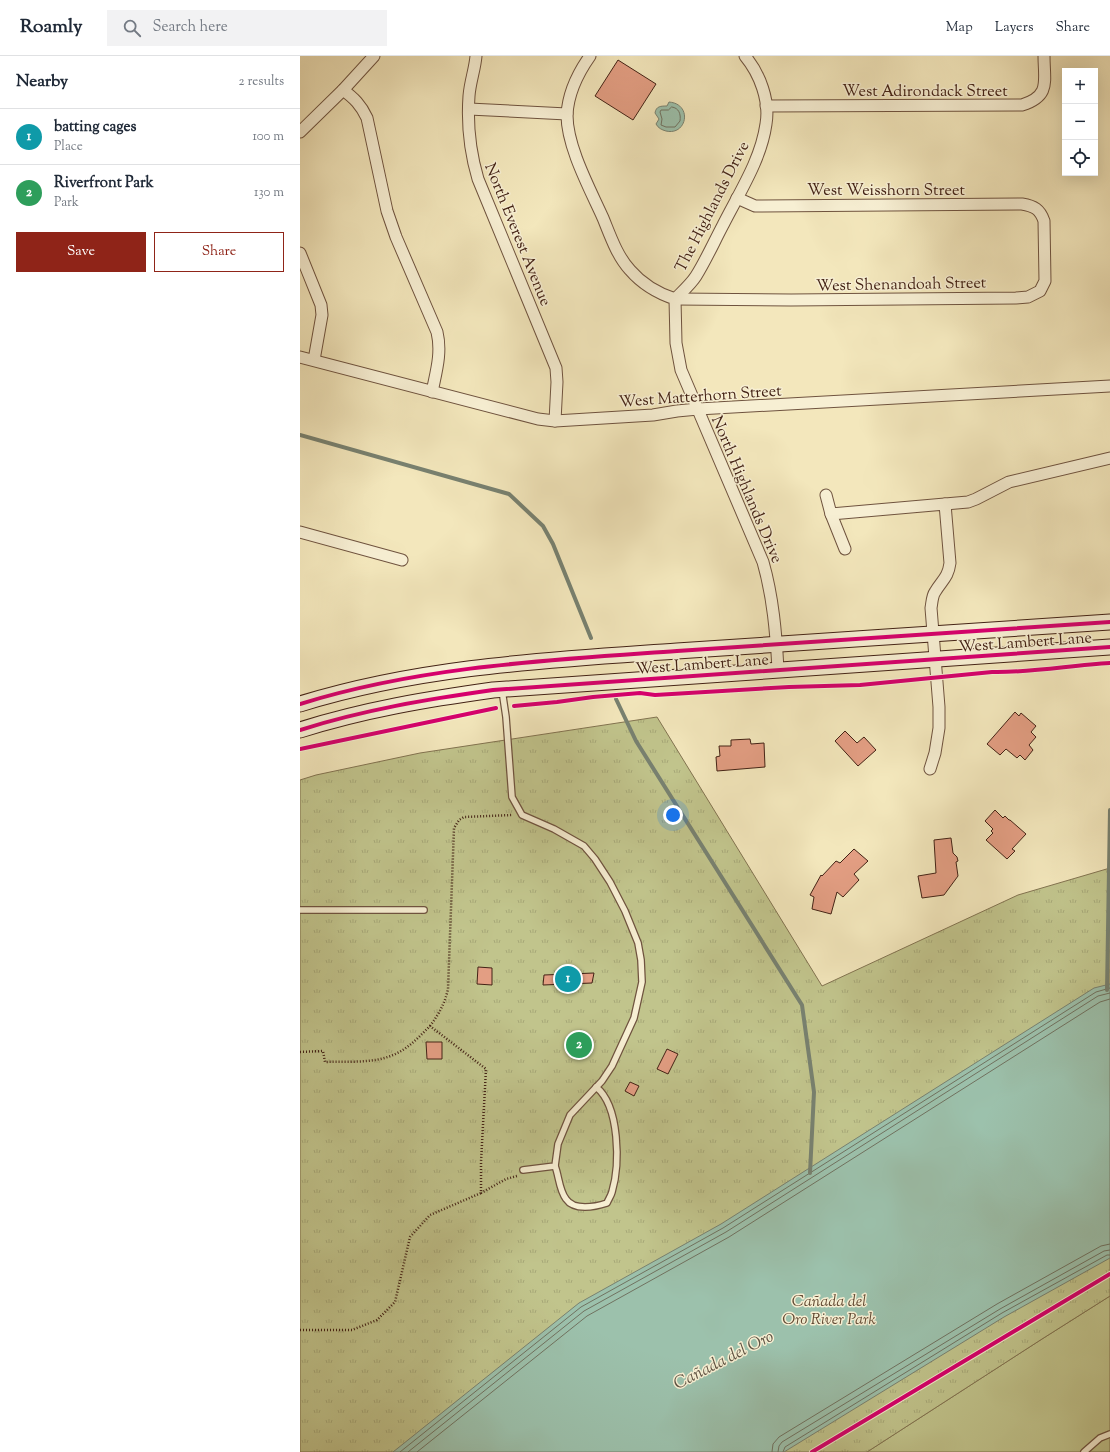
<!DOCTYPE html>
<html lang="en">
<head>
<meta charset="utf-8">
<style>
	body { margin:0; font-family:"Sorts Mill Goudy",serif; background:#f2f2f3; color:#1f2937 }
	.controls { position:absolute; right:12px; top:12px; display:grid; overflow:hidden; border-radius:0px; box-shadow:0 4px 16px #0002 }
	.controls button { width:36px; height:36px; display:grid; place-items:center; padding:0; border:0; border-bottom:1px solid #e0e1e3; background:#fff; color:#1f2937; font:20px sans-serif }
	.you { position:absolute; left:373px; top:759px; width:14px; height:14px; margin:-10px; border:3px solid #fff; border-radius:50%; background:#1a73e8; box-shadow:0 0 0 6px #1a73e833 }
	.badge { display:grid; place-items:center; width:26px; height:26px; border-radius:50%; background:#8f2418; color:#fff; font-size:13px; font-weight:700 }
	.pin { position:absolute; translate:-50% -50%; border:2px solid #fff; box-shadow:0 1px 4px #0006 }
	.list { margin:0; padding:0; list-style:none }
	h2 { display:flex; justify-content:space-between; align-items:center; height:52px; margin:0; padding:0 16px; font-size:17px }
	h2 small { font-size:13px; font-weight:400; color:#747a83 }
	.list li { display:grid; grid-template-columns:26px 1fr auto; gap:12px; align-items:center; box-sizing:border-box; height:56px; padding:0 16px; border-top:1px solid #e0e1e3 }
	.list b { display:block; font-size:15px; white-space:nowrap }
	.list p { margin:0; font-size:13px; white-space:nowrap; color:#747a83 }
	.list em { font-size:13px; font-style:normal; color:#747a83 }
	.actions { display:flex; gap:8px; padding:12px 16px }
	.actions a { flex:1; padding:9px 0; border:1px solid #8f2418; border-radius:0px; text-align:center; font-size:14px; color:#8f2418 }
	.actions .main { background:#8f2418; color:#fff }
	.icon { flex:none; width:22px; height:22px; fill:none; stroke:currentColor; stroke-width:2; stroke-linecap:round; stroke-linejoin:round }
	.map { position:relative; flex:none; width:810px; height:1396px; overflow:hidden }
	header { display:flex; align-items:center; gap:24px; box-sizing:border-box; height:56px; padding:0 20px; background:#fff; border-bottom:1px solid #e0e1e3 }
	header strong { font-size:19px }
	nav { display:flex; gap:22px; margin-inline-start:auto; font-size:14px }
	.search { width:280px; height:36px; background:#f2f2f3; display:flex; align-items:center; gap:10px; box-sizing:border-box; padding:0 14px; border-radius:0px; color:#747a83; font-size:15px }
	main { display:flex }
	aside { flex:1; background:#fff }
	.map>svg:first-child { display:block }
</style>
</head>
<body>
<header>
<strong>Roamly</strong>
<div class="search"><svg class="icon" aria-label="search" viewBox="0 0 24 24"><circle cx="10" cy="10" r="6"/><path d="M15 15l6 6"/></svg>Search here</div>
<nav><a>Map</a><a>Layers</a><a>Share</a></nav>
</header>
<main>
<aside>
<h2>Nearby<small>2 results</small></h2>
<ul class="list">
<li><span class="badge" style="background:#0f9aa8">1</span><div><b>batting cages</b><p>Place</p></div><em>100 m</em></li>
<li><span class="badge" style="background:#2e9e5b">2</span><div><b>Riverfront Park</b><p>Park</p></div><em>130 m</em></li>
</ul>
<div class="actions"><a class="main">Save</a><a>Share</a></div>
</aside>
<div class="map">
<svg width="810" height="1396" viewBox="0 0 810 1396">
	<defs>
		<pattern id="park-tufts" width="24" height="20" patternUnits="userSpaceOnUse"><rect width="24" height="20" fill="#c1c48c"/><path d="M3 7l-1-3M5 7V3M7 7l1-3M15 17l-1-3M17 17v-4M19 17l1-3" fill="none" stroke="#a7a878"/></pattern>
	</defs>
	<rect width="100%" height="100%" fill="#f3e7bc"/>
	<filter id="stains"><feTurbulence type="fractalNoise" baseFrequency=".005" numOctaves="4"/><feColorMatrix values="0 0 0 0 .2 0 0 0 0 .09 0 0 0 0 .02 0 0 0 .5 -.17"/></filter>
	<radialGradient id="worn" r=".72"><stop offset=".6" stop-color="#630" stop-opacity="0"/><stop offset="1" stop-color="#630" stop-opacity=".3"/></radialGradient>
	<!-- grass -->
	<polygon fill="#c1c48c" stroke="#827350" points="810,1240 810,1396 567,1396 742,1283"/>
	<!-- park -->
	<polygon fill="url(#park-tufts)" stroke="#827350" points="357,661 522,930 718,839 810,812 810,1240 742,1283 567,1396 0,1396 0,724 16,719 120,697"/>
	<!-- water -->
	<g fill="#9cc1ac" stroke="#788170">
		<path d="M369,46c24,2 18,34 -3,29 -4,-1 -8,-3 -10,-7l3,-5 -4,-6c1,-7 6,-7 12,-7z"/>
		<polygon points="810,928 810,1202 704,1261 484,1396 93,1396 279,1247 421,1168 794,932"/>
	</g>
	<g fill="none" stroke-linecap="round" stroke-linejoin="round">
		<!-- shore -->
		<g stroke="#707260" stroke-width="1">
			<path d="M372,51c7,1 9,7 8,14l-5,6h-9l-5,-2 1,-6 -2,-7 1,-2h7z"/>
			<polyline points="100,1396 281,1251 423,1172 796,936 810,932"/>
			<polyline points="108,1396 284,1255 426,1176 798,940 810,937"/>
			<polyline points="117,1396 287,1260 429,1181 800,946 810,943"/>
			<polyline points="472,1396 473,1388 479,1381 697,1248 801,1190 810,1188"/>
			<polyline points="478,1396 479,1390 482,1386 700,1253 804,1195 810,1194"/>
			<polyline points="483,1396 485,1391 702,1257 807,1199 810,1199"/>
		</g>
		<!-- stream -->
		<g stroke="#788170" stroke-width="4">
			<polyline points="0,379 209,438 243,470 253,488 291,582"/>
			<polyline points="316,643 336,685 502,949 514,1036 510,1117"/>
			<polyline points="807,934 810,754"/>
		</g>
	</g>
	<!-- building -->
	<g fill="#e39e83" stroke="#432215">
		<polygon points="318,4 356,28 333,64 295,40"/>
		<polygon points="715,656 719,660 721,657 736,670 731,676 736,681 729,689 733,694 725,704 720,699 717,702 706,693 700,699 687,688"/>
		<polygon points="545,675 557,687 564,681 576,694 558,710 535,685"/>
		<polygon points="450,683 451,688 464,687 465,711 417,715 416,701 420,700 419,690 431,690 431,684"/>
		<polygon points="695,754 703,762 705,760 709,764 710,764 726,778 712,793 715,795 707,803 686,784 693,777 691,775 693,773 685,765"/>
		<polygon points="651,782 653,797 657,801 658,805 656,806 658,820 644,839 622,842 618,820 636,817 634,784"/>
		<polygon points="554,793 568,805 554,818 559,824 543,841 537,836 531,858 512,853 514,841 510,839 521,819 522,820 536,805 540,807"/>
		<polygon points="178,911 192,912 192,929 177,928"/>
		<polygon points="294,917 292,927 243,929 244,919"/>
		<polygon points="126,986 142,986 142,1003 127,1003"/>
		<polygon points="367,993 378,998 368,1018 357,1013"/>
		<polygon points="330,1026 339,1030 334,1040 325,1035"/>
	</g>
	<g fill="none" stroke-linecap="round" stroke-linejoin="round">
		<!-- service casing -->
		<g stroke="#6f533f" stroke-width="8">
			<g id="service">
				<polyline points="202,634 206,661 212,741 222,759 254,773 284,790 295,803 310,826 325,855 338,887 341,904 342,926 334,962 312,1010 302,1025 270,1059 258,1088 255,1110 223,1114"/>
				<polyline points="0,854 124,854"/>
				<path d="M255,1110c4,10 4,24 11,33 8,12 29,8 41,4 1,-3 4,-7 5,-11 8,-27 8,-86 -16,-105"/>
				<polyline points="784,1396 800,1382 810,1378"/>
			</g>
		</g>
		<!-- minor casing -->
		<g stroke="#6f533f" stroke-width="13">
			<g id="minor">
				<path d="M176,0c-1,13 -6,26 -7,40 -2,28 1,56 9,83l78,189 1,14 -2,39"/>
				<path d="M290,0c-12,17 -22,37 -23,59 0,32 23,74 36,103 7,17 14,38 27,52 12,14 27,23 45,29l1,44 5,27 82,192c10,35 13,71 15,107"/>
				<path d="M43,34c11,8 18,15 24,28l20,93 9,26 41,95c5,21 -1,40 -5,60"/>
				<path d="M466,50l256,-1c29,-9 22,-24 22,-49"/>
				<polyline points="169,53 267,58"/>
				<polyline points="0,76 43,34 74,0"/>
				<polyline points="0,197 21,249 22,259 14,304"/>
				<path d="M375,243l116,1 225,-2 12,-1 12,-6 5,-10 -1,-60c-4,-12 -10,-15 -22,-17l-267,2 -18,-8"/>
				<path d="M375,243c7,-7 16,-15 21,-23 10,-16 18,-34 27,-51 16,-32 38,-65 43,-101 4,-23 -6,-50 -21,-68"/>
				<polyline points="0,301 238,363 255,365 353,359 377,355 398,353 810,330"/>
				<path d="M526,439l5,19 114,-10 5,59c-2,15 -8,17 -15,29 -3,4 -3,11 -4,16l8,99v21l-4,25 -5,16"/>
				<polyline points="645,448 668,446 676,443 709,426 810,402"/>
				<polyline points="531,458 545,493"/>
				<polyline points="0,476 102,504"/>
			</g>
		</g>
		<!-- secondary casing -->
		<g stroke="#432215" stroke-width="17">
			<g id="secondary">
				<path d="M0,648c122,-38 250,-44 377,-53 144,-10 289,-19 433,-29"/>
				<path d="M0,674c63,-20 128,-31 193,-40l617,-43"/>
			</g>
		</g>
		<!-- path -->
		<g stroke="#432215" stroke-width="2.5" stroke-dasharray="1 2" stroke-linecap="butt">
			<path d="M130,970c9,-12 15,-23 18,-37l6,-161 5,-8 5,-3 49,-2"/>
			<path d="M0,996l23,-1 2,11c22,-1 47,2 68,-7 15,-6 26,-18 37,-29l56,43 -5,93v31l25,-14 11,-3"/>
			<polyline points="0,1274 52,1274 77,1264 95,1246 110,1181 130,1159 181,1137"/>
		</g>
		<!-- service -->
		<use href="#service" stroke="#f7efd3" stroke-width="5.5"/>
		<!-- minor -->
		<use href="#minor" stroke="#f7efd3" stroke-width="11"/>
		<!-- secondary -->
		<use href="#secondary" stroke="#f7efd3" stroke-width="15"/>
		<!-- cycleway casing -->
		<g stroke="#f7efd3" stroke-width="6">
			<g id="cycleway">
				<path d="M0,648c122,-38 250,-44 377,-53 144,-10 289,-19 433,-29"/>
				<path d="M214,650l43,-4 36,-5 47,-4 15,2 134,-8 71,-2 132,-13c40,1 79,-7 118,-9"/>
				<path d="M0,674c63,-20 128,-31 193,-40l617,-43"/>
				<polyline points="0,693 196,652"/>
				<polyline points="512,1396 810,1218"/>
			</g>
		</g>
		<!-- cycleway -->
		<use href="#cycleway" stroke="#d6006c" stroke-width="4"/>
	</g>
	<g text-anchor="middle" stroke-width="3" stroke-linejoin="round" paint-order="stroke">
		<!-- street labels -->
		<g font-size="16" fill="#432215" stroke="#f7efd3">
			<text x="625" y="40">West Adirondack Street</text>
			<text x="586" y="139">West Weisshorn Street</text>
			<text transform="translate(411 150) rotate(-63)" y="6">The Highlands Drive</text>
			<text transform="translate(219 178) rotate(68)" y="6">North Everest Avenue</text>
			<text transform="translate(601 227) rotate(-1)" y="6">West Shenandoah Street</text>
			<text transform="translate(400 339) rotate(-4)" y="6">West Matterhorn Street</text>
			<text transform="translate(448 433) rotate(67)" y="6">North Highlands Drive</text>
			<text transform="translate(725 585) rotate(-4)" y="6">West Lambert Lane</text>
			<text transform="translate(402 607) rotate(-4)" y="6">West Lambert Lane</text>
		</g>
		<!-- park labels -->
		<g font-size="16" font-style="italic" fill="#624a33" stroke="#f7efd3">
			<text x="529" y="1250">Cañada del<tspan x="529" dy="18">Oro River Park</tspan></text>
		</g>
		<!-- water labels -->
		<g font-size="17" font-style="italic" fill="#5e5242" stroke="#f7efd3">
			<text transform="translate(423 1303) rotate(-27)" y="6">Cañada del Oro</text>
		</g>
	</g>
	<rect width="100%" height="100%" filter="url(#stains)"/>
	<rect width="100%" height="100%" fill="url(#worn)"/>
</svg>
<div class="controls">
<button>+</button>
<button>−</button>
<button><svg class="icon" aria-label="locate" viewBox="0 0 24 24"><circle cx="12" cy="12" r="6"/><path d="M12 2v4M12 18v4M2 12h4M18 12h4"/></svg></button>
</div>
<div class="you"></div>
<div class="pin badge" style="left:268px;top:923px;background:#0f9aa8">1</div>
<div class="pin badge" style="left:279px;top:989px;background:#2e9e5b">2</div>
</div>
</main>
</body>
</html>
